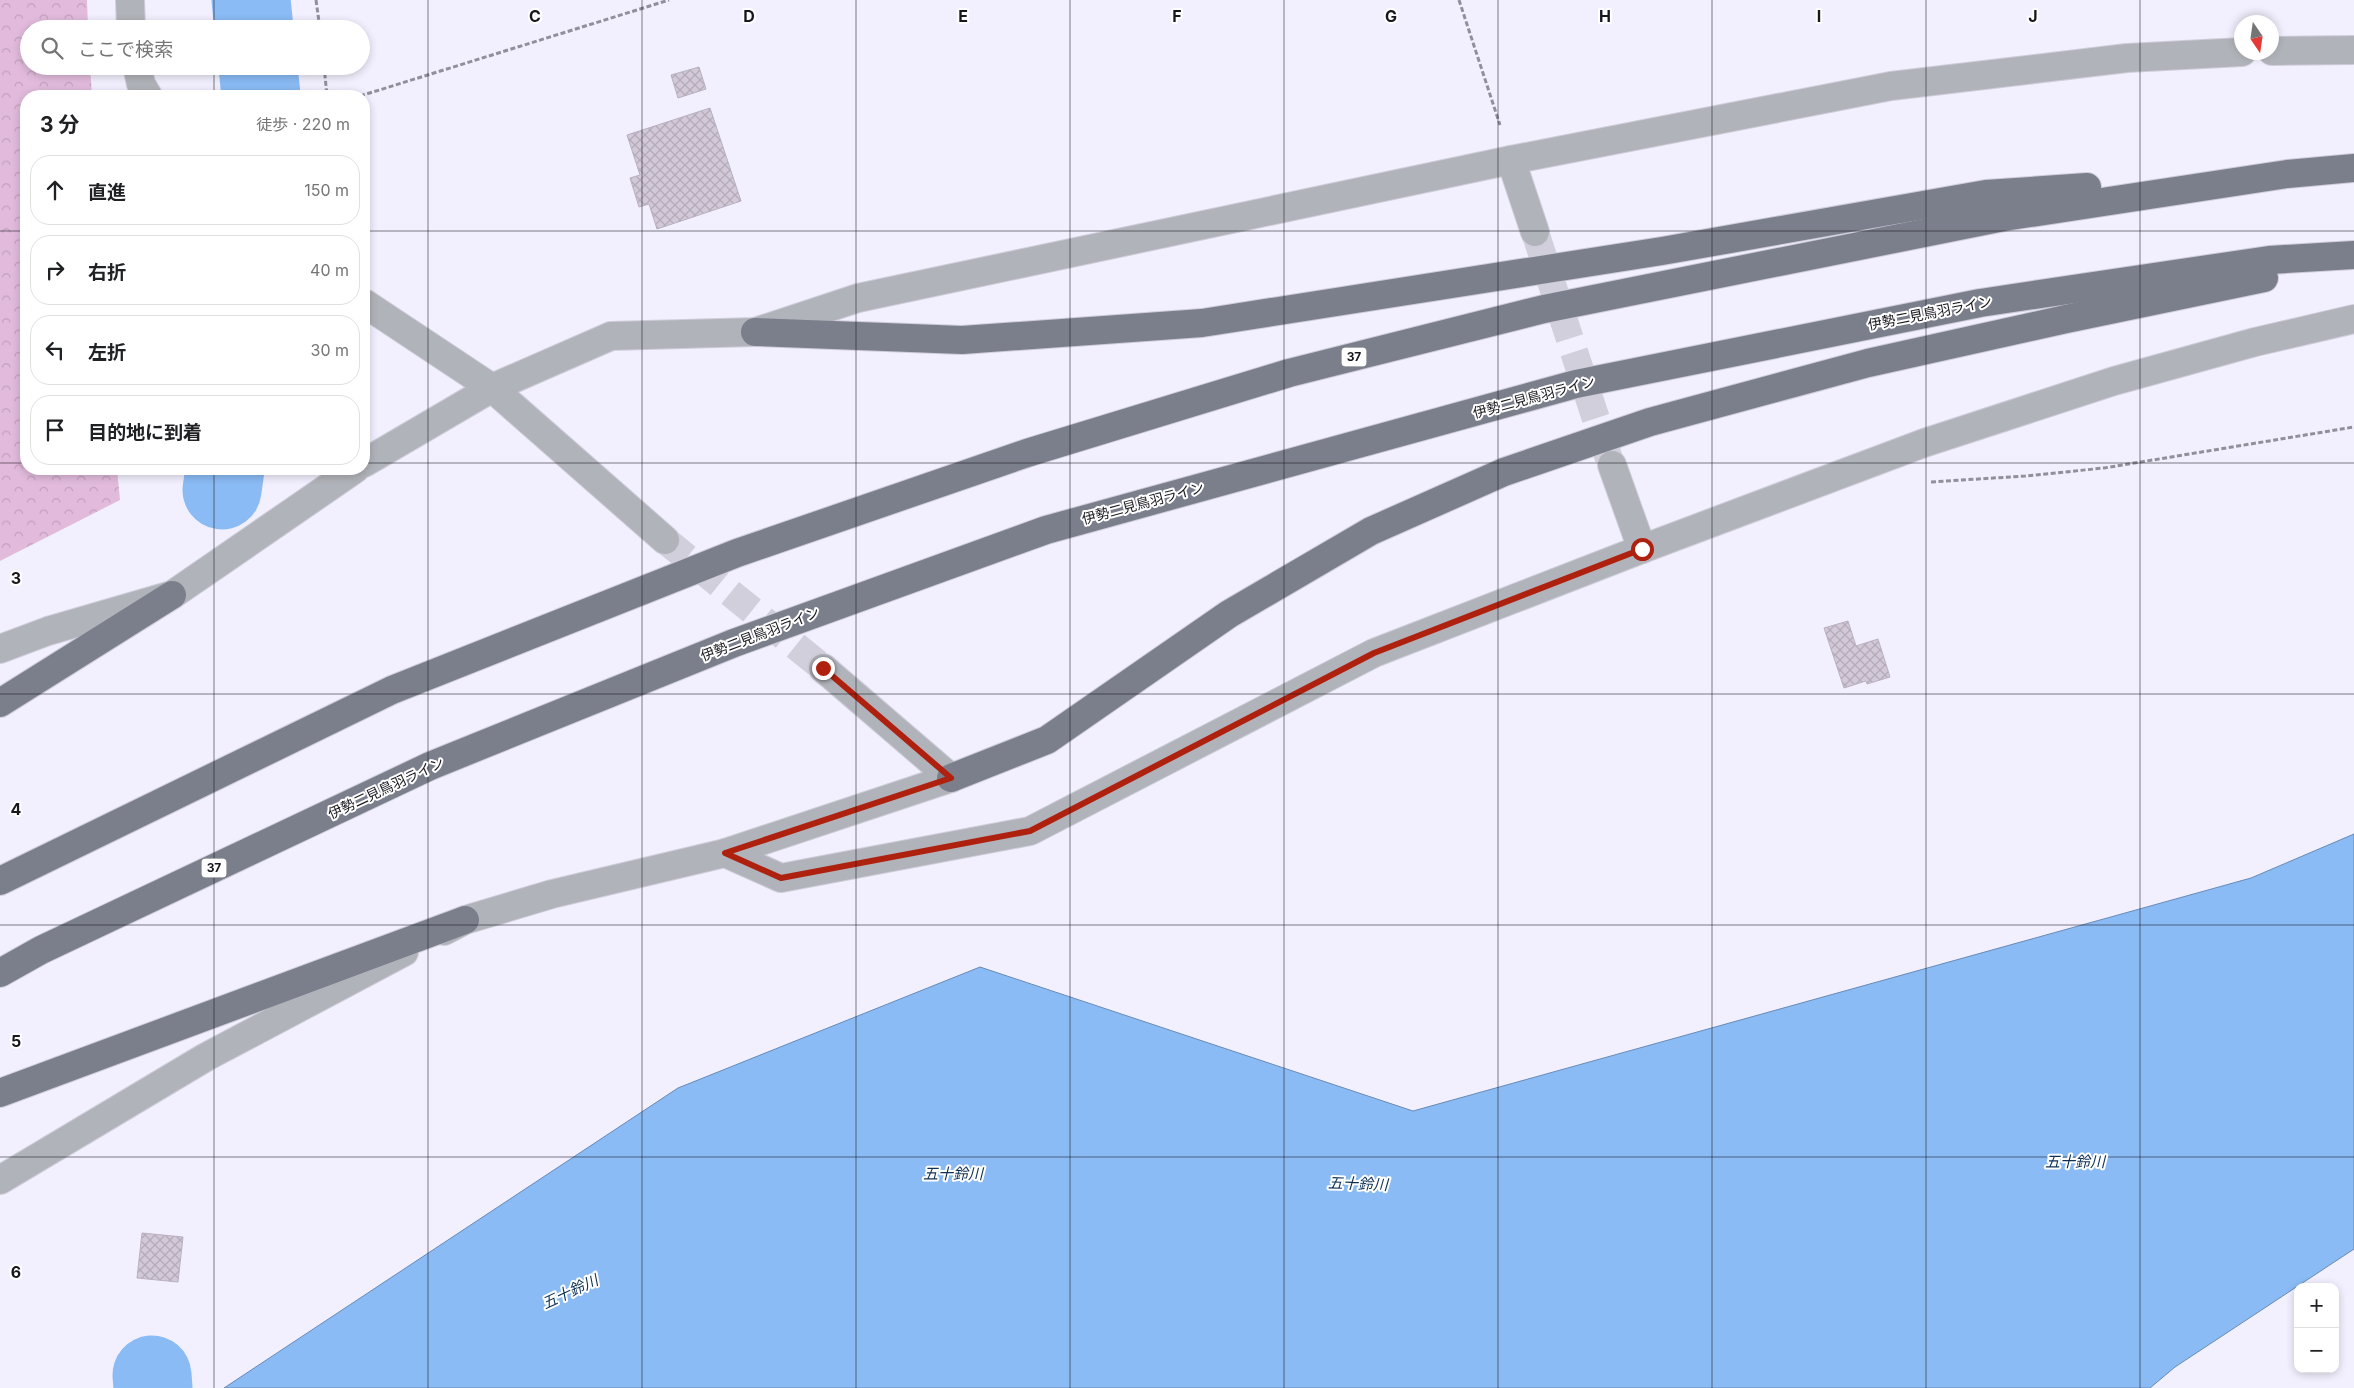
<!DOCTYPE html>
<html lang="ja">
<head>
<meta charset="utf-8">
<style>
	body { margin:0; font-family:Inter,"Noto Sans JP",sans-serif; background:#f6f6f6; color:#202124 }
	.controls { position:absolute; right:15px; bottom:15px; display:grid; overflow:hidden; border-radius:10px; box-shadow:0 2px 8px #0003 }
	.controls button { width:45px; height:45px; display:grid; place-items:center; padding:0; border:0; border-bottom:1px solid #e0e0e0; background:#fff; color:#202124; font:25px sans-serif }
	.compass { position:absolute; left:2234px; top:15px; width:45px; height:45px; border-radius:50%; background:#fff; box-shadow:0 2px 8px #0003; rotate:167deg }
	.stop { position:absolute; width:15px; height:15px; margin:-11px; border:4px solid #af210f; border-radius:50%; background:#fff }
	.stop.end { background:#af210f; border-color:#fff; box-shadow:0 1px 5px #0008 }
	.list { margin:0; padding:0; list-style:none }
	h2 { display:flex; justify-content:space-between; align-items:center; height:65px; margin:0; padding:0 20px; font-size:21px }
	h2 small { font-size:16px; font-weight:400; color:#757577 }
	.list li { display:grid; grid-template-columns:32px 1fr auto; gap:15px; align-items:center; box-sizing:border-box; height:70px; margin:0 10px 10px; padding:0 10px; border:1px solid #e0e0e0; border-radius:20px }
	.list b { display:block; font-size:19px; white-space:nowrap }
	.list em { font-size:16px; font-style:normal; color:#757577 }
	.icon { flex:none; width:28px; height:28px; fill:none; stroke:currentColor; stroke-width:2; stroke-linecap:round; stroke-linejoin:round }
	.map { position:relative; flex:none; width:2354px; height:1388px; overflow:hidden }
	.search { position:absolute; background:#fff; box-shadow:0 2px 8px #0003; left:20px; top:20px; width:350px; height:55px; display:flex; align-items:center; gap:12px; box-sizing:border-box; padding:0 18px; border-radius:28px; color:#757577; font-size:19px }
	.panel { position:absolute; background:#fff; box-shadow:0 2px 8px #0003; left:20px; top:90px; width:350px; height:385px; border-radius:20px }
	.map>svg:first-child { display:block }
</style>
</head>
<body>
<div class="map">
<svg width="2354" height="1388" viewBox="0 0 2354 1388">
	<defs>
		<pattern id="forest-crowns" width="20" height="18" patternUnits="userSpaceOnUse" patternTransform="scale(1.25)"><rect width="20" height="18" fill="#e2bbdc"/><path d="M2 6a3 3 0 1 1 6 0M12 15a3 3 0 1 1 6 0" fill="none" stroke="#c1a0bc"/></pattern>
		<pattern id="building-cross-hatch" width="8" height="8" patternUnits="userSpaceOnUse" patternTransform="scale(1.25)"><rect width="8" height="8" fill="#d2c8d8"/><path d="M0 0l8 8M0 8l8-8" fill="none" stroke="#b4abb9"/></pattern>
	</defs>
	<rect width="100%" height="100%" fill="#f2f0fe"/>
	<!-- forest -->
	<polygon fill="url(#forest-crowns)" points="0,0 87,0 88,29 29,29 29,66 90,66 92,96 26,96 26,469 117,469 120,500 0,561"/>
	<!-- water -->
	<polygon fill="#8abbf4" stroke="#688ab4" points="2354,834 2354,1249 2175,1367 2150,1388 224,1388 678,1088 980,967 1413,1111 2251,878"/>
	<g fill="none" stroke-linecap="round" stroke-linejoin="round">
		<!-- river -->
		<g stroke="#8abbf4" stroke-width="79">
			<polyline points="251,0 254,29"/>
			<polyline points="258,66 261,96"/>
			<polyline points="222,490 225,469"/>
			<polyline points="152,1375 153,1388"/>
		</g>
	</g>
	<!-- building -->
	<g fill="url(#building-cross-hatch)" stroke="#b9b0c0">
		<polygon points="699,67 706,89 678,98 671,75"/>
		<polygon points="710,108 741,201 657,229 649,204 639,207 630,178 640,175 627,135"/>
		<polygon points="1848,621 1856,646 1878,639 1890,677 1867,684 1866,681 1844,688 1824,628"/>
		<polygon points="142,1233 183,1237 178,1282 137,1278"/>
	</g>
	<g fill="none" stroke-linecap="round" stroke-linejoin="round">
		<!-- minor-tunnel -->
		<g stroke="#d1cfdc" stroke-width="28" stroke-dasharray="28 14" stroke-linecap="butt">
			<polyline points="1535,232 1610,462"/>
			<polyline points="665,540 823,668"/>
		</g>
		<!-- minor casing -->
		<g stroke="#cfcdda" stroke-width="30">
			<g id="minor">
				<polyline points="130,0 131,29"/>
				<polyline points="2272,51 2354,50"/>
				<polyline points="137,66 141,84 148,96"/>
				<polyline points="1511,160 1535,232"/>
				<polyline points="364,303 492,388 665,540"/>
				<polyline points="364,463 492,388 611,336 755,332 858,298 1511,160 1891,86 2127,58 2242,52"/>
				<polyline points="1612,465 1642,549"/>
				<polyline points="0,649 48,631 172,595 355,469"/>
				<polyline points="823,668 951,778"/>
				<polyline points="725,853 781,878 1030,831 1374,653 1642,549 1924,443 2114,381 2255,342 2354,319"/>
				<polyline points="444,931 465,920 552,894 725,853 951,778"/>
				<polyline points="0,1180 206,1057 404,952"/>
			</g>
		</g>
		<!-- major casing -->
		<g stroke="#cfcdda" stroke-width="30">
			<g id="major">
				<polyline points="755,332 962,340 1202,323 1662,251 1986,194 2087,187"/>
				<polyline points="0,703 172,595"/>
				<polyline points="951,778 1047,740 1229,614 1371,531 1504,472 1650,422 1868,363 2066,319 2264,278"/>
				<polyline points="0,881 392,690 737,553 1027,453 1289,373 1544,309 2004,217 2287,174 2354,168"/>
				<polyline points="0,973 41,950 430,766 734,643 1046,530 1576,384 1980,303 2269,260 2354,255"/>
				<polyline points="0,1093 465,920"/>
			</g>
		</g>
		<!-- path -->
		<g stroke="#918f9a" stroke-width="3" stroke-dasharray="5 2.5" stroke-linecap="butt">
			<polyline points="316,0 320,29"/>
			<polyline points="1459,0 1500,125"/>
			<polyline points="324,66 327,96"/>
			<polyline points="360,96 669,0"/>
			<polyline points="1931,482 2025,476 2104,468 2354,427"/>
		</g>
		<!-- minor -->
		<use href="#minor" stroke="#b1b3ba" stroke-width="28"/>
		<!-- major -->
		<use href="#major" stroke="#7b7f8c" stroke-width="28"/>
	</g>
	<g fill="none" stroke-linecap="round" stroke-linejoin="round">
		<!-- route -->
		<polyline stroke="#af210f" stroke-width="6" points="823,668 951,778 725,853 781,878 1030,831 1374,653 1642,549"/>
	</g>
	<!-- grid -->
	<path fill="none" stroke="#18171d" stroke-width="1" stroke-opacity="0.55" d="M214,0v29M428,0v1388M642,0v1388M856,0v1388M1070,0v1388M1284,0v1388M1498,0v1388M1712,0v1388M1926,0v1388M2140,0v1388M214,66v30M0,231h26M364,231h1990M0,463h26M364,463h1990M214,469v919M0,694h2354M0,925h2354M0,1157h2354"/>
	<g text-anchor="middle" stroke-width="4" stroke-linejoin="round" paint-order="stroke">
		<!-- shield labels -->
		<g fill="#fff" stroke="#5d5d61" stroke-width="1">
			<rect x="1341.5" y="347.5" width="25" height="19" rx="4"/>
			<rect x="201.5" y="858.5" width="25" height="19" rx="4"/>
		</g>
		<g font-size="12" font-weight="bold" fill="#18171d">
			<text x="1354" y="361">37</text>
			<text x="214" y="872">37</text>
		</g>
		<!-- street labels -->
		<g font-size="14" fill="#18171d" stroke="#fff">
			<text transform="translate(1930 313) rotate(-11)" y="5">伊勢二見鳥羽ライン</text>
			<text transform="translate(1534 397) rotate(-15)" y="5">伊勢二見鳥羽ライン</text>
			<text transform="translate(1143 503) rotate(-15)" y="5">伊勢二見鳥羽ライン</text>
			<text transform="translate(760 634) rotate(-21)" y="5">伊勢二見鳥羽ライン</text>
			<text transform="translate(386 788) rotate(-25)" y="5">伊勢二見鳥羽ライン</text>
		</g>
		<!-- water labels -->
		<g font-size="15" font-style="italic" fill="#0e3054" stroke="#fff">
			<text x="2075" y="1167">五十鈴川</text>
			<text x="953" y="1179">五十鈴川</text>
			<text transform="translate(1358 1184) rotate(2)" y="5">五十鈴川</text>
			<text transform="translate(570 1292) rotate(-25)" y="5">五十鈴川</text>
		</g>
	</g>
	<g font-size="16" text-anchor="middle" font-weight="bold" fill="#18171d" stroke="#fff" stroke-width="4" stroke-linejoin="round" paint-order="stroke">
		<text x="535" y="22">C</text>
		<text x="749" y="22">D</text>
		<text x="963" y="22">E</text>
		<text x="1177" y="22">F</text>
		<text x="1391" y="22">G</text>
		<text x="1605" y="22">H</text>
		<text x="1819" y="22">I</text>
		<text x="2033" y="22">J</text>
		<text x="16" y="584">3</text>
		<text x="16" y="815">4</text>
		<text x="16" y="1047">5</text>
		<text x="16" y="1278">6</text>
	</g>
</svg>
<div class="controls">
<button>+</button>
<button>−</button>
</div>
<svg class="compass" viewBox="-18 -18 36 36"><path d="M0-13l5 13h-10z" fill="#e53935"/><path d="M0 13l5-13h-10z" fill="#757577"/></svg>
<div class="stop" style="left:1642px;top:549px"></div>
<div class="stop end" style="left:823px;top:668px"></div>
<div class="search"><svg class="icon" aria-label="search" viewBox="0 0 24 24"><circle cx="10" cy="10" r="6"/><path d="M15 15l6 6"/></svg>ここで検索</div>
<section class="panel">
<h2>3 分<small>徒歩 · 220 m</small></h2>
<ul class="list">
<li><svg class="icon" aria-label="ahead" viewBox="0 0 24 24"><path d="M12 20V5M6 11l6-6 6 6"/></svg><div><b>直進</b></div><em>150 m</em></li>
<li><svg class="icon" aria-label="right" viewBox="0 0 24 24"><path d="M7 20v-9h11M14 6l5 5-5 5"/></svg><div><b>右折</b></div><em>40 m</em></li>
<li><svg class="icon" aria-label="left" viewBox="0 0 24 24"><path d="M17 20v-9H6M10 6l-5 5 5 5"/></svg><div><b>左折</b></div><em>30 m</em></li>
<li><svg class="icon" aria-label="arrive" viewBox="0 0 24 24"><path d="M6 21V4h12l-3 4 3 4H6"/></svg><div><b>目的地に到着</b></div></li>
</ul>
</section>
</div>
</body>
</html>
